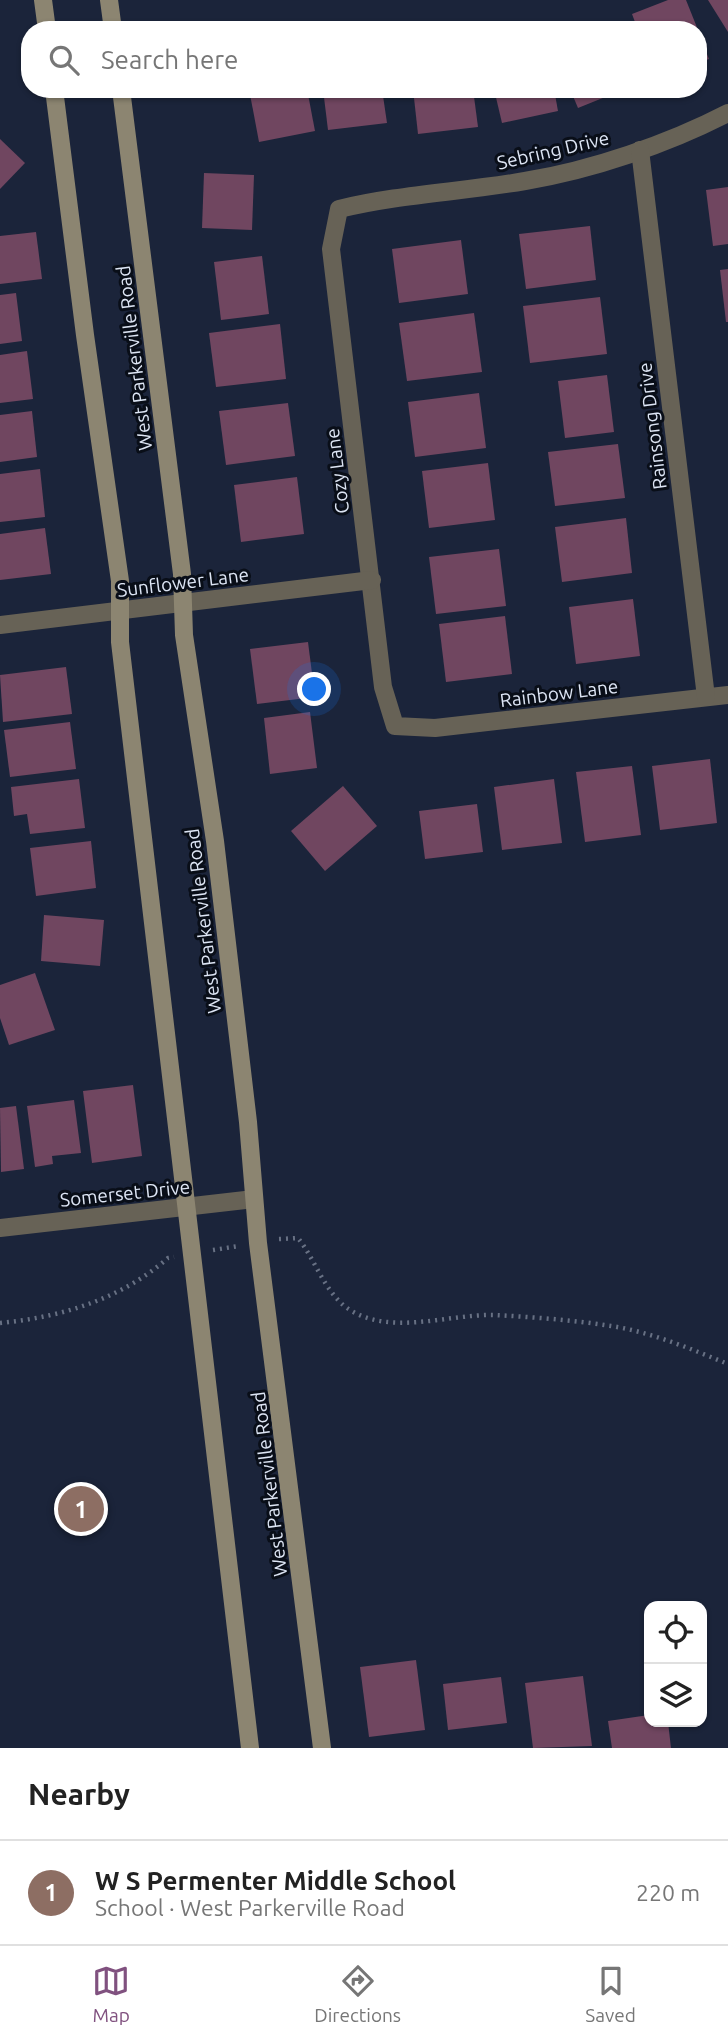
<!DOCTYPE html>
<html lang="en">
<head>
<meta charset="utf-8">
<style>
	body { margin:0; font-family:Ubuntu,sans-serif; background:#f2f2f2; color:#222 }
	.controls { position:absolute; right:21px; bottom:21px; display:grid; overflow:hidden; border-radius:14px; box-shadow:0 2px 5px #0004 }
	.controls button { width:63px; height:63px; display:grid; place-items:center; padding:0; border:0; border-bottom:2px solid #e0e0e0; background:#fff; color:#222; font:35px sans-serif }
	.you { position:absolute; left:315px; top:690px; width:24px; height:24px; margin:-18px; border:5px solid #fff; border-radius:50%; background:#1a73e8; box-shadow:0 0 0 10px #1a73e833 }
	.badge { display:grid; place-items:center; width:46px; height:46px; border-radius:50%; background:#80517f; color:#fff; font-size:23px; font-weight:700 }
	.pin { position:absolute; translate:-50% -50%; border:4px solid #fff; box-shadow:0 2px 7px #0006 }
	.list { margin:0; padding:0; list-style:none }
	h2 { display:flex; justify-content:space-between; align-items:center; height:91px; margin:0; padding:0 28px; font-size:30px }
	h2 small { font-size:23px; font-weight:400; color:#767676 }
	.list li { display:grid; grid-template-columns:46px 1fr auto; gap:21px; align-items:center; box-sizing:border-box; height:105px; padding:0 28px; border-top:2px solid #e0e0e0 }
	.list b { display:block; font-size:26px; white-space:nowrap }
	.list p { margin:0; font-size:23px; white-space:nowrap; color:#767676 }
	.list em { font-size:23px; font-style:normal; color:#767676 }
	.icon { flex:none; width:38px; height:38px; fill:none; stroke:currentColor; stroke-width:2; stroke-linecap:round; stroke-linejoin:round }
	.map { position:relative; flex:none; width:728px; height:1748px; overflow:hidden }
	.search { position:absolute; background:#fff; box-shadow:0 2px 5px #0004; left:21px; right:21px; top:21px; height:77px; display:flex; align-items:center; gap:18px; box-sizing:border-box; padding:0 24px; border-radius:28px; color:#767676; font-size:26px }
	.sheet { height:196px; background:#fff }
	nav { display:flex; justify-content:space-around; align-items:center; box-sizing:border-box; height:98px; border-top:2px solid #e0e0e0; background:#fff; font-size:19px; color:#767676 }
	nav a { display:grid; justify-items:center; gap:4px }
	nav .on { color:#80517f }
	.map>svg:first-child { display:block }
</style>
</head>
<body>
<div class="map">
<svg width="728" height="1748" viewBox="0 0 728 1748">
	<rect width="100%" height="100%" fill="#1b243a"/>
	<!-- building -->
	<g fill="#704660">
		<polygon points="668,0 686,0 698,30 638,30 632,14"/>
		<polygon points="708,0 728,0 728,32"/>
		<polygon points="698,32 709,59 698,63"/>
		<polygon points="249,89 307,89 315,131 259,142"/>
		<polygon points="323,89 382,89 387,123 328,130"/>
		<polygon points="413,89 473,89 478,127 418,134"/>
		<polygon points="494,89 554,89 558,111 502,123"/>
		<polygon points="570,89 625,89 578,108"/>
		<polygon points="0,139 25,163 0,189"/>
		<polygon points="204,173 254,175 252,230 202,228"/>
		<polygon points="728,187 728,244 713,246 706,190"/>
		<polygon points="590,226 596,280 526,289 519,234"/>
		<polygon points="36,232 42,279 0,284 0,236"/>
		<polygon points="461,240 468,294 399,303 392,249"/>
		<polygon points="262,256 269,314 221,320 214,262"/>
		<polygon points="728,269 728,322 726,322 720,270"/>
		<polygon points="16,293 22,341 0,344 0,295"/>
		<polygon points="600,297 607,354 530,363 523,306"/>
		<polygon points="474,313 482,372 407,381 399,323"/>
		<polygon points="280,324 286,379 216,387 209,333"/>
		<polygon points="27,351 33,399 0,403 0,355"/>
		<polygon points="607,375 614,432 565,438 558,381"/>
		<polygon points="479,393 486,448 415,457 408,402"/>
		<polygon points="288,403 295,456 226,465 219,411"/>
		<polygon points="32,411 37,457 0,462 0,415"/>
		<polygon points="618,444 625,498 555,506 548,452"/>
		<polygon points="488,463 495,520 429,528 422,471"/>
		<polygon points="40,469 45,517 0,522 0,474"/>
		<polygon points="297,477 304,534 241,542 234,485"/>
		<polygon points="626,518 632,573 562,582 555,527"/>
		<polygon points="45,528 51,574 0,580 0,534"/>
		<polygon points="499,549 506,606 436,614 429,557"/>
		<polygon points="633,599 640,656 576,664 569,607"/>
		<polygon points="505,616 512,674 446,682 439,624"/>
		<polygon points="308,642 315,697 257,704 250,649"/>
		<polygon points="66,667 72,714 3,722 0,675"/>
		<polygon points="310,712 317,768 270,774 264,718"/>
		<polygon points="70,722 76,769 10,777 4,730"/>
		<polygon points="710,759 717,823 660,830 652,766"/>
		<polygon points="632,766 641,835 585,842 576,772"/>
		<polygon points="79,779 85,828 30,834 27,814 14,816 11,787"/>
		<polygon points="554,779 562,843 502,850 494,787"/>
		<polygon points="343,786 377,826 325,871 291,831"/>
		<polygon points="477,804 483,852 425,859 419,811"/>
		<polygon points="91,841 96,888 36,896 30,848"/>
		<polygon points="44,915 104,920 100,966 41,961"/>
		<polygon points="35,973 55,1030 9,1045 0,1018 0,985"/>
		<polygon points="133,1085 142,1156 92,1163 83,1091"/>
		<polygon points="74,1100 81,1153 52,1156 53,1164 35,1167 27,1106"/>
		<polygon points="16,1106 24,1169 1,1172 0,1108"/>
		<polygon points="416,1660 425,1730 369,1737 360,1667"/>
		<polygon points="583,1676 592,1746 533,1748 525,1683"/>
		<polygon points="501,1677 507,1723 448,1730 443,1684"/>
		<polygon points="649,1715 649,1722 668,1722 671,1748 612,1748 608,1721"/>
	</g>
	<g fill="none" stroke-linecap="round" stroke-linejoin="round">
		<!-- path -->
		<g stroke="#687184" stroke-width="4.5" stroke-dasharray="2 5" stroke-linecap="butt">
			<path d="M279,1239l19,-1c17,21 26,53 49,70 42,29 100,6 147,7 38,2 79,5 117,11 40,6 80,23 117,38"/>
			<polyline points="213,1250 239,1246"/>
			<path d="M0,1323c62,-6 121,-24 168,-65l6,-1"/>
		</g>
		<!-- minor -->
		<g stroke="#676256" stroke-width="18">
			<path d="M728,113c-60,31 -136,57 -203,68 -62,11 -125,13 -186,28l-8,40 52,438 12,39 40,2 293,-33"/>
			<polyline points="640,150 706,697"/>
			<polyline points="0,625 372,580"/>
			<polyline points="0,1228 254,1199"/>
		</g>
		<!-- secondary -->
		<g stroke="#8c8571" stroke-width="18">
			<polyline points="43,0 47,30"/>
			<polyline points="109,0 113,30"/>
			<polyline points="54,89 85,335 120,581 120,642 250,1748"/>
			<polyline points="121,89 182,574 184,635 215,841 248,1122 258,1243 322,1748"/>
		</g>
	</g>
	<g text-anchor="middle" stroke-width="6" stroke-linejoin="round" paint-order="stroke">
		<!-- street labels -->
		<g font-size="19" fill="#dde5f4" stroke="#090e18">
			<text transform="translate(553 150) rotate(-13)" y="7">Sebring Drive</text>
			<text transform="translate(134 358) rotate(-97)" y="7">West Parkerville Road</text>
			<text transform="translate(652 426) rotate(-97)" y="7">Rainsong Drive</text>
			<text transform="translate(337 471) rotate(-97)" y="7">Cozy Lane</text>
			<text transform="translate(183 582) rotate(-7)" y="7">Sunflower Lane</text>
			<text transform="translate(559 693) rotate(-7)" y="7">Rainbow Lane</text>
			<text transform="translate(203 921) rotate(-97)" y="7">West Parkerville Road</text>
			<text transform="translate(125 1193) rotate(-6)" y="7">Somerset Drive</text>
			<text transform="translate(269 1484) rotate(-97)" y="7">West Parkerville Road</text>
		</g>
	</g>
</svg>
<div class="controls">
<button><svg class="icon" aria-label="locate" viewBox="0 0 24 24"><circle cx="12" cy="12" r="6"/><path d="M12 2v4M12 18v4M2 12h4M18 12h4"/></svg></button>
<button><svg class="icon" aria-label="layers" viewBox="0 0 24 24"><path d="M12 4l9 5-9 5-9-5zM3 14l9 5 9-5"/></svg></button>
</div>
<div class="you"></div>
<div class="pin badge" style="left:81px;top:1509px;background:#8d6e63">1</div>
<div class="search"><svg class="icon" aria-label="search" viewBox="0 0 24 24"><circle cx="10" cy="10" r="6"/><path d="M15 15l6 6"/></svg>Search here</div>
</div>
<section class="sheet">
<h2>Nearby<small></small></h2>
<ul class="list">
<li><span class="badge" style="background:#8d6e63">1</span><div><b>W S Permenter Middle School</b><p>School · West Parkerville Road</p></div><em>220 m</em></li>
</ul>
</section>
<nav>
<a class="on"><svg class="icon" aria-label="map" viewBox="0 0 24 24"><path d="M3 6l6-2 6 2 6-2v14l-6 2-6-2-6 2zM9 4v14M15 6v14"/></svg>Map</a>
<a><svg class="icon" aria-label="directions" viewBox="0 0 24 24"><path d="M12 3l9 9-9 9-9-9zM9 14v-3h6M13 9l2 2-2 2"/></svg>Directions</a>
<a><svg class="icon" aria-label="saved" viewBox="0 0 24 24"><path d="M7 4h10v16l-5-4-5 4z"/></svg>Saved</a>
</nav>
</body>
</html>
